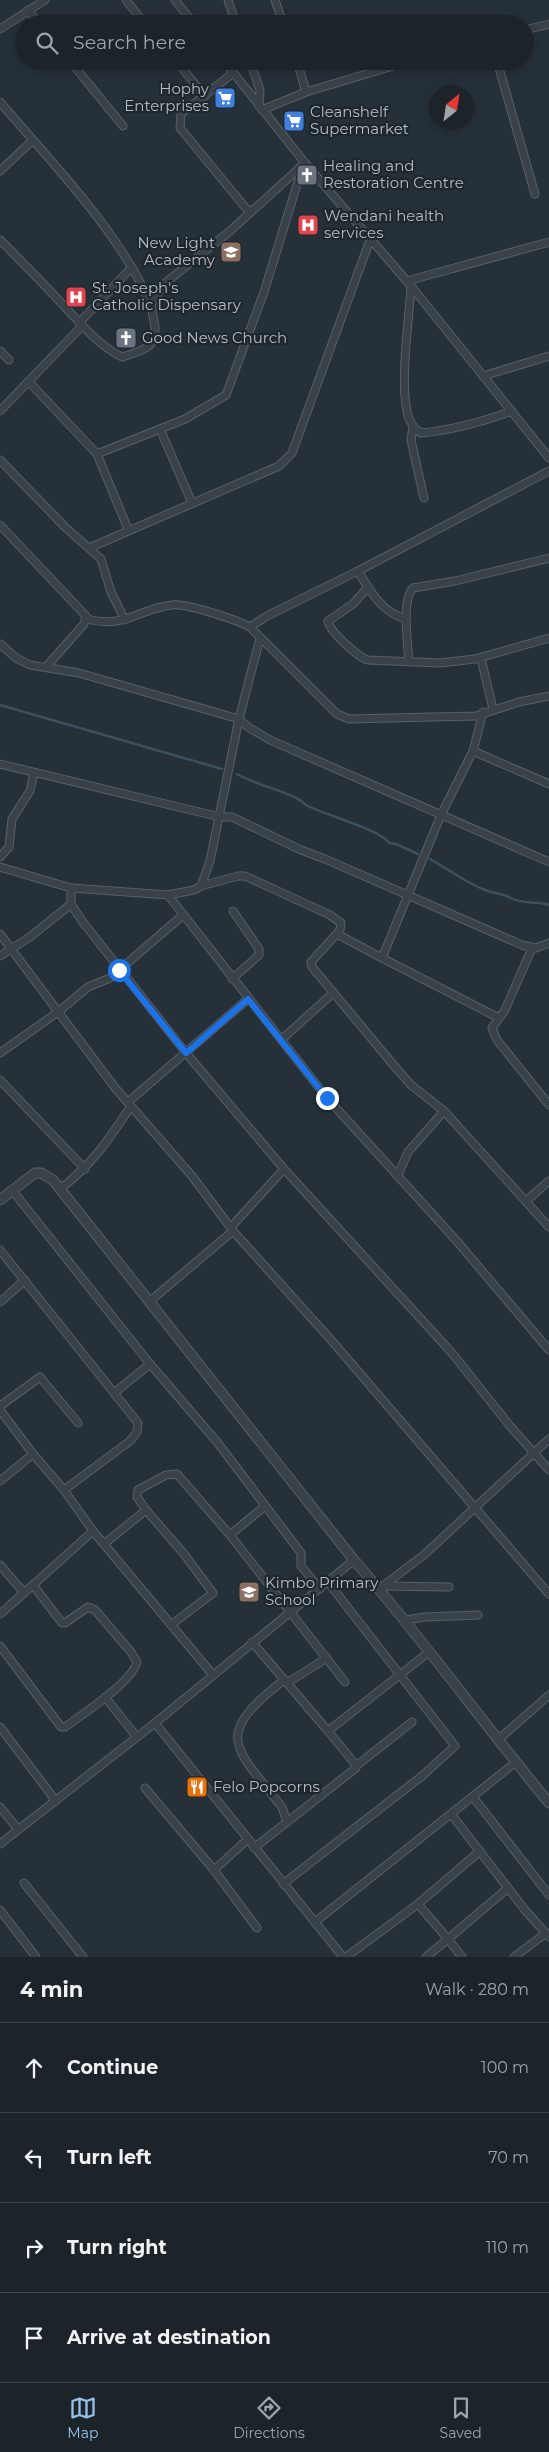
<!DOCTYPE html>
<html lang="en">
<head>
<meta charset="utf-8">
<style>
	body { margin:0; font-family:Montserrat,sans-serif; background:#252c32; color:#f1f3f6 }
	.compass { position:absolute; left:429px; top:85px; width:45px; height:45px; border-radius:50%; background:#1c242a; box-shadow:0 2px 12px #0003; rotate:30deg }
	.stop { position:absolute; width:15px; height:15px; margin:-11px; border:4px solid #1a73e8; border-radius:50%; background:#fff }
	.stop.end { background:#1a73e8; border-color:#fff; box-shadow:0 1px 5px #0008 }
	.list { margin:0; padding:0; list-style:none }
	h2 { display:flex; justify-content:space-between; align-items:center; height:65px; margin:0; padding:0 20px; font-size:21px }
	h2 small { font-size:16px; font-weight:400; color:#a0a4a8 }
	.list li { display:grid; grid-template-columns:32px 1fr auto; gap:15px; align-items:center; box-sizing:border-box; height:90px; padding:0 20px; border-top:1px solid #3a4147 }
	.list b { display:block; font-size:19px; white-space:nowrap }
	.list em { font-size:16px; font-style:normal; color:#a0a4a8 }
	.icon { flex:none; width:28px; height:28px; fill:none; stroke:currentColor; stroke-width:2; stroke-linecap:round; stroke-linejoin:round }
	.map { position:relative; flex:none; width:549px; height:1957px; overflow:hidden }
	.search { position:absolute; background:#1c242a; box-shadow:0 2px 12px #0003; left:15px; right:15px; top:15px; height:55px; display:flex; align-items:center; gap:12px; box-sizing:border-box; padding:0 18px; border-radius:28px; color:#a0a4a8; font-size:19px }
	.sheet { height:425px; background:#1c242a }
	nav { display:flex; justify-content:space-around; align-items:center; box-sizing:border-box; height:70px; border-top:1px solid #3a4147; background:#1c242a; font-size:14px; color:#a0a4a8 }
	nav a { display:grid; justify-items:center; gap:2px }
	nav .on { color:#94c1ea }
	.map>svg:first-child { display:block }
</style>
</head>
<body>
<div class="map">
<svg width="549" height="1957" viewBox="0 0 549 1957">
	<rect width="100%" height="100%" fill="#263038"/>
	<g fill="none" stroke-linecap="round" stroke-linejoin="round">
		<!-- stream -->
		<g stroke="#3d505f" stroke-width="2.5">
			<polyline points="0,705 222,769"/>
			<path d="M237,774c19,11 39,14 57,23 6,2 10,8 16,10 16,8 73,24 79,36l7,1 22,10"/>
			<path d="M430,859c18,10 36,24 55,31 10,4 16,3 26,8 13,7 28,3 38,7"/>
		</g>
		<!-- minor casing -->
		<g stroke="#576067" stroke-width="9">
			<g id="minor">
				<polyline points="126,0 145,24"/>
				<polyline points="175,0 194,24"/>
				<polyline points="228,0 236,24"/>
				<polyline points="275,0 283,24"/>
				<polyline points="28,10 39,24"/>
				<polyline points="0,29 45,0"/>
				<polyline points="525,30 549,24"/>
				<polyline points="70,61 123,126"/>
				<polyline points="176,61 205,96"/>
				<polyline points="224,61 305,163 411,286 549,458"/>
				<polyline points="250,61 260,90 259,106"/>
				<polyline points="297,61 306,92"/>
				<polyline points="497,61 535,194"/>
				<polyline points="233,73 181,114 180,128 249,212"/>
				<path d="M0,102c51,60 120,130 151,203"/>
				<polyline points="262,110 306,92 410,61"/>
				<polyline points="0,171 33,140"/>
				<path d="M0,240c22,22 44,44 65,67 18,19 33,38 57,50 38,-11 36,-17 29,-52l13,-21 66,-53 75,-68"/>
				<polyline points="407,281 549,242"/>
				<path d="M411,286c-2,35 -11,92 -4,125 1,9 7,18 14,22 33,-3 61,-11 91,-22"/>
				<polyline points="79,323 132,267"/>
				<polyline points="0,351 9,360"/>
				<polyline points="483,376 549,356"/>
				<polyline points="29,382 97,454 128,529"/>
				<polyline points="0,411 81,327"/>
				<polyline points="413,427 411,440 424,498"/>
				<polyline points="160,429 192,503"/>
				<polyline points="97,454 185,419 226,395 264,292 300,175 300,167"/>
				<polyline points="0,460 65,527 101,559 111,592 125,620"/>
				<polyline points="0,525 86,616 84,624 47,666"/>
				<polyline points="89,548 279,466 292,453 370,240"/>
				<path d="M368,587l-15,17 -25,17c1,10 30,36 40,39l72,3 35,-4 74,-21"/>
				<path d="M87,619c37,10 51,-10 85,-14 14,-2 65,15 78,22l87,87 12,5 127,-3 43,-14 30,-6"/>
				<path d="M406,619c-24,-6 -36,-28 -48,-48l191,-100"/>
				<polyline points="250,627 267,616 358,571"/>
				<polyline points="0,644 16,658 30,665 79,673 239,719 248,727 270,740 549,862"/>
				<polyline points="481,658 493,709"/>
				<path d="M409,662c-1,-18 -8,-61 4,-74l42,-7 94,-23"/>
				<polyline points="483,712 473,751 441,815 382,958 499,1018"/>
				<polyline points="473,751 549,784"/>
				<polyline points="0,764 220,817 232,817 301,850 325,859 522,945 536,948 549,943"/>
				<polyline points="0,857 9,847 12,819 30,791 34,773"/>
				<polyline points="0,867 71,888 168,895 194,890 201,886 210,861 239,719 260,638"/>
				<polyline points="201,886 238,876 245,876 330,915 341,923 340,930 311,962 312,967 396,1068 411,1085 444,1111 549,1227"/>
				<polyline points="71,888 71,904 82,921 186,1053 284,1169 452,1353 510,1426 549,1470"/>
				<polyline points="168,895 327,1098 455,1239 549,1350"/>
				<polyline points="0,934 116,1089 192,1176 233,1231 332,1341 549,1594"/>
				<polyline points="337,934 382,958"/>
				<polyline points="532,948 505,1010 492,1028 497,1040 549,1105"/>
				<polyline points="0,956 30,937 71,904"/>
				<polyline points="232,979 259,955 259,949 233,911"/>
				<polyline points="281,1040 333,993"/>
				<polyline points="0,1053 58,1012 88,987 110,978 183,915"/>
				<polyline points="0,1080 85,1169"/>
				<polyline points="128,1102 248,999"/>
				<polyline points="398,1175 408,1152 444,1111"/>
				<path d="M60,1189c31,-23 50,-51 71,-83"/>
				<polyline points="12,1190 150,1364 217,1442 301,1553 301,1566 320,1589"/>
				<polyline points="526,1201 549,1181"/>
				<polyline points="231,1227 284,1169"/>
				<polyline points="0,1250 138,1423 137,1432 130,1441 64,1490"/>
				<polyline points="0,1302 25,1280"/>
				<polyline points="149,1302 233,1231"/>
				<polyline points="114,1393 150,1364"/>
				<polyline points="0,1406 40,1377 78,1423"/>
				<polyline points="0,1410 33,1454 64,1490 93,1531 213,1675"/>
				<polyline points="0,1481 33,1454"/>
				<polyline points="146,1510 184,1554 213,1593 171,1625"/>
				<polyline points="230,1535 265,1506"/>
				<polyline points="104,1544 146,1510 137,1497 138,1490 166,1475 177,1474 230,1535 345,1682"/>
				<polyline points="0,1565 24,1593"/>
				<polyline points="33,1585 93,1531"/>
				<polyline points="383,1586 449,1587"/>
				<polyline points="379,1589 425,1554 549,1439"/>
				<path d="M0,1614l33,-29 29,38h3l23,-16 7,3 36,42 6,10c-5,20 -54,52 -72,65h-4l-61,-81"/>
				<polyline points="406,1620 424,1617 478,1615"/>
				<polyline points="252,1642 328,1731"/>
				<polyline points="287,1683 327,1658"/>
				<polyline points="105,1697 136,1736"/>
				<polyline points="155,1723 343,1957"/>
				<polyline points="0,1727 56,1801"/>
				<polyline points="498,1740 549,1695"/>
				<polyline points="356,1766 412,1722"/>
				<polyline points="145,1788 214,1870 257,1928"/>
				<polyline points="473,1797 549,1895"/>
				<polyline points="0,1807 17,1828"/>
				<polyline points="451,1814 525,1910 549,1937"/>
				<polyline points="287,1822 356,1768 355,1764 328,1731 429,1652"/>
				<polyline points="0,1844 155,1723 354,1560"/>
				<path d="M254,1848l33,-26 -5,-15c-48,-61 -70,-71 2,-127"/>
				<polyline points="214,1870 248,1839"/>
				<polyline points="24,1883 83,1957"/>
				<polyline points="283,1884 422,1776 455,1746 328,1582"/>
				<polyline points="0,1910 36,1957"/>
				<polyline points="315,1922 516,1762"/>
				<polyline points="346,1957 418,1904"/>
				<polyline points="426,1957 448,1939 418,1904 480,1851"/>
				<polyline points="462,1957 448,1939 508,1888"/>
				<polyline points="514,1957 546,1933"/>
			</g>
		</g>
		<!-- tertiary casing -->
		<g stroke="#576067" stroke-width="11">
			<path id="tertiary" d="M0,1200l35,-27h6l12,7 301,380c68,78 129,163 195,243"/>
		</g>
		<!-- minor -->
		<use href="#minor" stroke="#394249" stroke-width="7"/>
		<!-- tertiary -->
		<use href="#tertiary" stroke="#394249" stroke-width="9"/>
	</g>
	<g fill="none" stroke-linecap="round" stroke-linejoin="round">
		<!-- route -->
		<polyline stroke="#1a73e8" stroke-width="6" points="119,970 186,1053 248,999 327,1098"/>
	</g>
	<!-- icons -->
	<defs>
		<g id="supermarket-square" transform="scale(1.125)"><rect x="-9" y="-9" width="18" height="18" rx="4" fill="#3f7fe0" stroke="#1e272e"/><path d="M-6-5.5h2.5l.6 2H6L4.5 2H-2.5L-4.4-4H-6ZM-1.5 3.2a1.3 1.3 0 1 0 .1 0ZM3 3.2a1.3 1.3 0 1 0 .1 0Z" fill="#fff"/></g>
		<g id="church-square" transform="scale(1.125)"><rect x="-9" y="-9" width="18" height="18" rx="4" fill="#6b7280" stroke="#1e272e"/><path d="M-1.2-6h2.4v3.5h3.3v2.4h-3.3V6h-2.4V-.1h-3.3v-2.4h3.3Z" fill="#fff"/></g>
		<g id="hospital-square" transform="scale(1.125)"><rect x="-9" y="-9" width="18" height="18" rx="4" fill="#e0444e" stroke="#1e272e"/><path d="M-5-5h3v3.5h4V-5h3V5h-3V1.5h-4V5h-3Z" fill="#fff"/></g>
		<g id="school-square" transform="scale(1.125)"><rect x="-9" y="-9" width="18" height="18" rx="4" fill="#8d6e63" stroke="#1e272e"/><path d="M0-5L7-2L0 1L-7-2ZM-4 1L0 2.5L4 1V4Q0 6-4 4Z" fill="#fff"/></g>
		<g id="restaurant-square" transform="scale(1.125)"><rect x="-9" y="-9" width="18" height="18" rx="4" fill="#e8710a" stroke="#1e272e"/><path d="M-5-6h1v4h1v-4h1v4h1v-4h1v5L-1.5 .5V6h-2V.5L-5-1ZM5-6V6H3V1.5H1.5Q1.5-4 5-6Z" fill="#fff"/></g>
	</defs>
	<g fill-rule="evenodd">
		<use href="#supermarket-square" x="225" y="98"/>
		<use href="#supermarket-square" x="294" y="121"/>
		<use href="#church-square" x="307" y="175"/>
		<use href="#hospital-square" x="308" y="225"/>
		<use href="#school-square" x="231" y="252"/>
		<use href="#hospital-square" x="76" y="297"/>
		<use href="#church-square" x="126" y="338"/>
		<use href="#school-square" x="249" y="1592"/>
		<use href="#restaurant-square" x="197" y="1787"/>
	</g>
	<g text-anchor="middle" stroke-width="4.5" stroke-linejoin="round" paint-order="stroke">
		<!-- poi labels -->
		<g font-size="15" fill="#b4bdc4" stroke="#1e272e" text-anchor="start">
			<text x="209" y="94" text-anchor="end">Hophy<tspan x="209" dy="17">Enterprises</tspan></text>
			<text x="310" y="117">Cleanshelf<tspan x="310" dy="17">Supermarket</tspan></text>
			<text x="323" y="171">Healing and<tspan x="323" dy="17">Restoration Centre</tspan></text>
			<text x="324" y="221">Wendani health<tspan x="324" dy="17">services</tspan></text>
			<text x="215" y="248" text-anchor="end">New Light<tspan x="215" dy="17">Academy</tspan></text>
			<text x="92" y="293">St. Joseph's<tspan x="92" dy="17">Catholic Dispensary</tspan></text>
			<text x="142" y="343">Good News Church</text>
			<text x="265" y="1588">Kimbo Primary<tspan x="265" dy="17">School</tspan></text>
			<text x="213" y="1792">Felo Popcorns</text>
		</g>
	</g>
</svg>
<svg class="compass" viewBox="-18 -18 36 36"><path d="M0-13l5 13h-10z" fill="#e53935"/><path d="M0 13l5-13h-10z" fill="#a0a4a8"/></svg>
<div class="stop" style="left:119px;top:970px"></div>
<div class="stop end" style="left:327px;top:1098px"></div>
<div class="search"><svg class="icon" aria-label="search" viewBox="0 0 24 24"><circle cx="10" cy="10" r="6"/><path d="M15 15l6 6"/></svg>Search here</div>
</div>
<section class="sheet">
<h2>4 min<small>Walk · 280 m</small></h2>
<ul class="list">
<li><svg class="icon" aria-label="ahead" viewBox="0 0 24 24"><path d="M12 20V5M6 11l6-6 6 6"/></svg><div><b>Continue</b></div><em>100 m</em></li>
<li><svg class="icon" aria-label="left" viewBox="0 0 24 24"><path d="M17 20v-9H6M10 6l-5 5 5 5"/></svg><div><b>Turn left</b></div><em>70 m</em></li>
<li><svg class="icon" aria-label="right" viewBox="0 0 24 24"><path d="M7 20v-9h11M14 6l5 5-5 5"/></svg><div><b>Turn right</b></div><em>110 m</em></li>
<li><svg class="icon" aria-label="arrive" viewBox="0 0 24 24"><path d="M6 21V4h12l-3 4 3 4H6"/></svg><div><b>Arrive at destination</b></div></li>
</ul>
</section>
<nav>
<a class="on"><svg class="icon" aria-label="map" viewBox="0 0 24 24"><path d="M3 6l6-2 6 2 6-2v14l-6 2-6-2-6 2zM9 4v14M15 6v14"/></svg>Map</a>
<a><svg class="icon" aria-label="directions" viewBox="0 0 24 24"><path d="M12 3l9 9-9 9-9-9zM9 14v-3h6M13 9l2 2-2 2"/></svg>Directions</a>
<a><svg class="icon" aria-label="saved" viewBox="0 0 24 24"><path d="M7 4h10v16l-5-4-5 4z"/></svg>Saved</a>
</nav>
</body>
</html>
